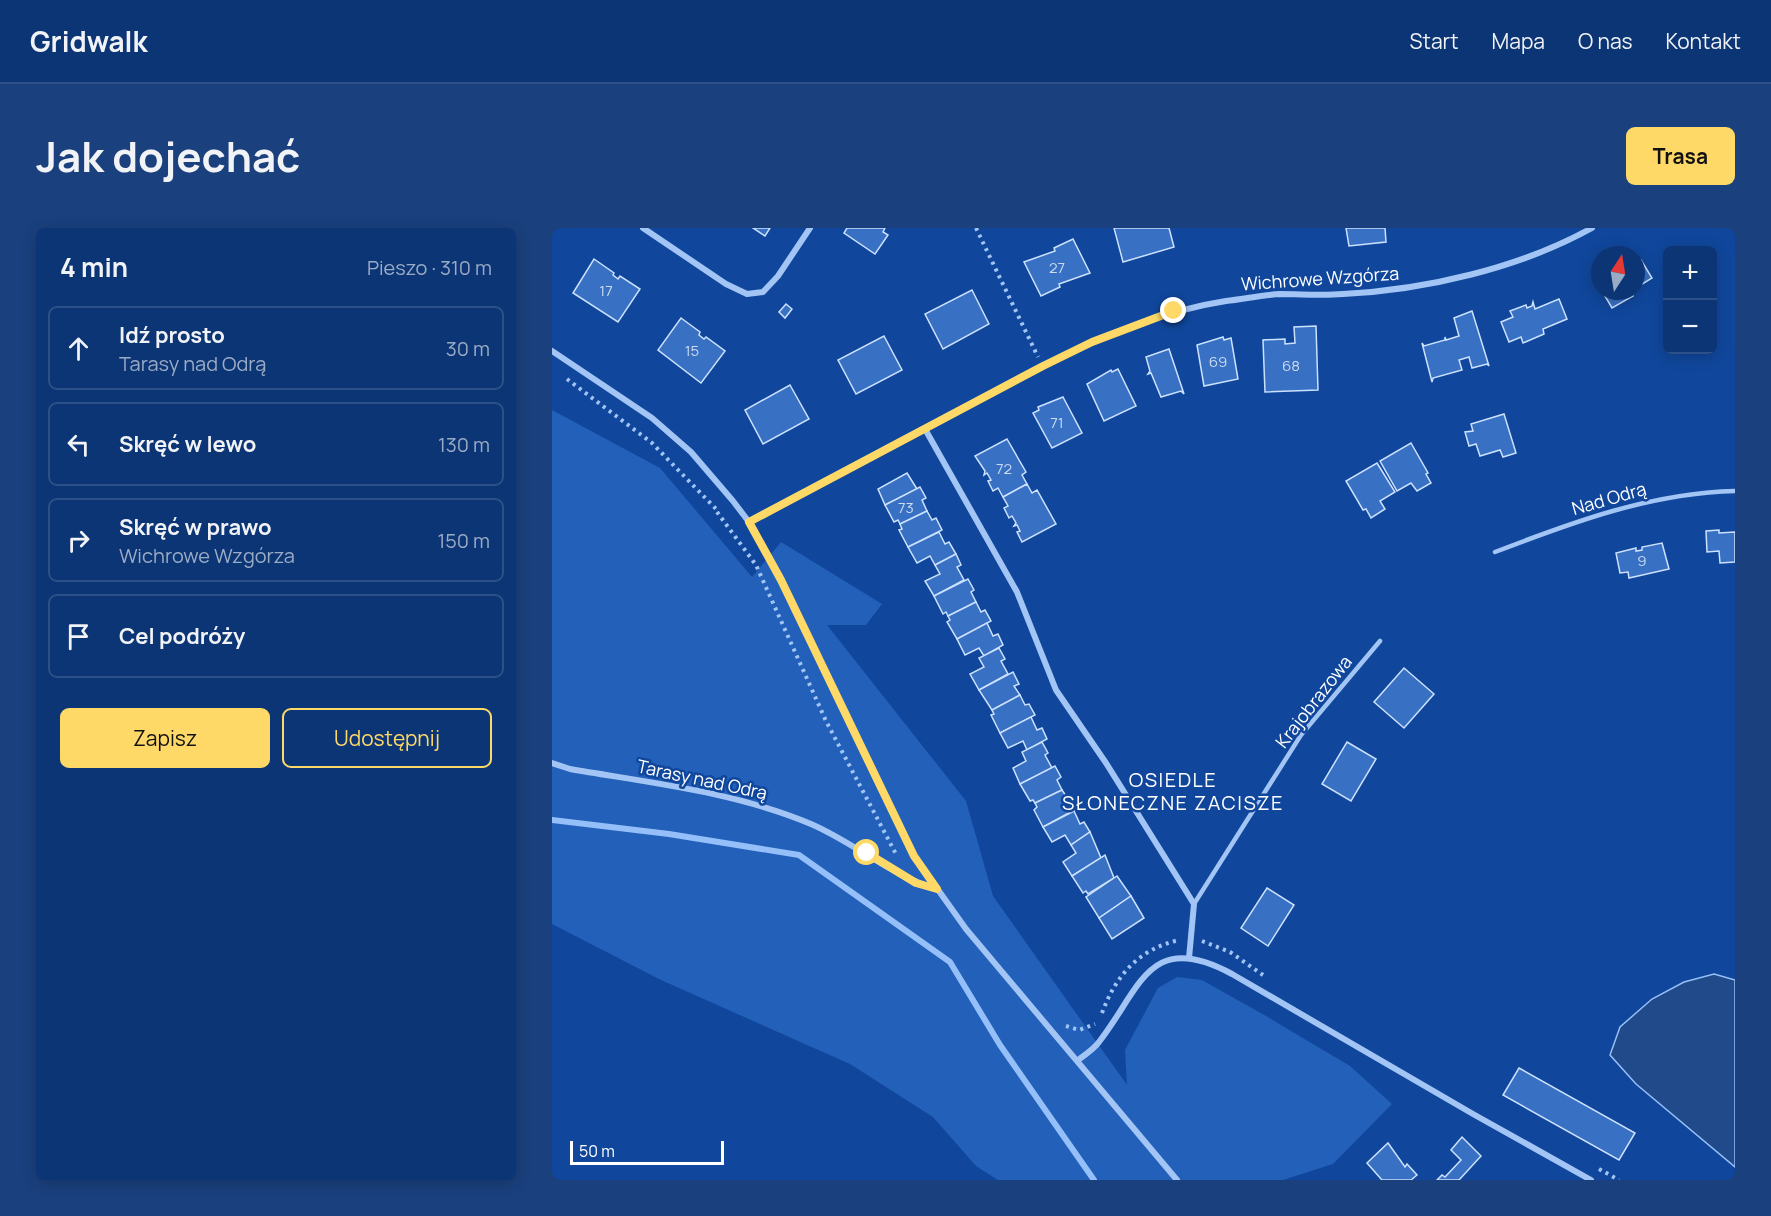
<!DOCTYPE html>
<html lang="pl">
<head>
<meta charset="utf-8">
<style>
	body { margin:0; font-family:Manrope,sans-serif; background:#1a407d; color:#f1f3f6 }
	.controls { position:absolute; right:18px; top:18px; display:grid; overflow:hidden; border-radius:9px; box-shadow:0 3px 15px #0003 }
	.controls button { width:54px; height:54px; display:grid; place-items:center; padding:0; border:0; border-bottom:2px solid #2c5087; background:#0c3575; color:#f1f3f6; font:30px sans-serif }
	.compass { position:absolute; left:1039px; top:18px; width:54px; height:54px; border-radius:50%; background:#0c3575; box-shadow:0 3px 15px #0003; rotate:12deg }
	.scale { position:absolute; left:18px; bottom:15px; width:154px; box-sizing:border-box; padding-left:6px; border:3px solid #fff; border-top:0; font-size:16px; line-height:21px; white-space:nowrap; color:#fff; -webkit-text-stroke:4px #10479c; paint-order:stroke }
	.stop { position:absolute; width:18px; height:18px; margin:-14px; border:4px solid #ffd967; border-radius:50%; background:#fff }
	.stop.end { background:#ffd967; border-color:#fff; box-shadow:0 2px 6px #0008 }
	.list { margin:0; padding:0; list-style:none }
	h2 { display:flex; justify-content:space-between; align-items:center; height:78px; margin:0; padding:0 24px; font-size:26px }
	h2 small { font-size:20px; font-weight:400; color:#9aabc5 }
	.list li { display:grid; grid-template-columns:39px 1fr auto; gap:18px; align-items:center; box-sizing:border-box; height:84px; margin:0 12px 12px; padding:0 12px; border:2px solid #2c5087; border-radius:9px }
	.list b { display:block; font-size:22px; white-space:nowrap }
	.list p { margin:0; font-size:20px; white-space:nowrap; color:#9aabc5 }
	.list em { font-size:20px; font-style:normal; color:#9aabc5 }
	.actions { display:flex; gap:12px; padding:18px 24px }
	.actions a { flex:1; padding:14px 0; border:2px solid #ffd967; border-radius:9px; text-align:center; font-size:21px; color:#ffd967 }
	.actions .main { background:#ffd967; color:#111 }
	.icon { flex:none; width:33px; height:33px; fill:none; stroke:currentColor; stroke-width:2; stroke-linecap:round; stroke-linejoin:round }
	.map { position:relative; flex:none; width:1183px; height:952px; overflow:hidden; border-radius:9px }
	header { display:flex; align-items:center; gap:36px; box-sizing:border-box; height:84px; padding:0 30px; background:#0c3575; border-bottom:2px solid #2c5087 }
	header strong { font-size:28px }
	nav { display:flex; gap:33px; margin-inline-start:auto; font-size:21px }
	.intro { display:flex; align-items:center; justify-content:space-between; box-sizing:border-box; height:144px; padding:0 36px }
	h1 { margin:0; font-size:42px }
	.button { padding:15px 27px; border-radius:9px; background:#ffd967; color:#111; font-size:21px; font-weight:700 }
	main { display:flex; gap:36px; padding:0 36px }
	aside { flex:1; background:#0c3575; border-radius:9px; box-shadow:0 3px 15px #0003 }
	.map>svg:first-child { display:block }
</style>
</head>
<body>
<header>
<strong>Gridwalk</strong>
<nav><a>Start</a><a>Mapa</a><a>O nas</a><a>Kontakt</a></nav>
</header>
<div class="intro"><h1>Jak dojechać</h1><a class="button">Trasa</a></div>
<main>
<aside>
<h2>4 min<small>Pieszo · 310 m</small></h2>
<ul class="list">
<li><svg class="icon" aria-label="ahead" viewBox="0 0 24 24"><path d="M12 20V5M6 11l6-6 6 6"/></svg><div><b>Idź prosto</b><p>Tarasy nad Odrą</p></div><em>30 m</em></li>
<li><svg class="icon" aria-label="left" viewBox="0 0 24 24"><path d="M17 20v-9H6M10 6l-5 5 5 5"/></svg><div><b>Skręć w lewo</b></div><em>130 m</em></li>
<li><svg class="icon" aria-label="right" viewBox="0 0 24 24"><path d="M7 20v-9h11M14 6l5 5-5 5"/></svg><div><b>Skręć w prawo</b><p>Wichrowe Wzgórza</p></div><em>150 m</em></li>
<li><svg class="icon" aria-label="arrive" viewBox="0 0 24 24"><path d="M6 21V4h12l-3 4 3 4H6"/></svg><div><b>Cel podróży</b></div></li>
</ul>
<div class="actions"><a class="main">Zapisz</a><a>Udostępnij</a></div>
</aside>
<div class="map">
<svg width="1183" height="952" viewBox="0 0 1183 952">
	<rect width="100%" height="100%" fill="#10479c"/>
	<!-- green -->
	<polygon fill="#2260ba" points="0,182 108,240 200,349 229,314 330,376 314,397 275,397 414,573 441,668 575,857 573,822 606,760 625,749 650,752 714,788 798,838 840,876 781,936 731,952 446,952 424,938 381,889 298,836 109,752 0,696"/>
	<!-- water -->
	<polygon fill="#204a89" stroke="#95bff8" stroke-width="1.5" points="1162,746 1183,752 1183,939 1084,856 1058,827 1068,799 1100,771 1132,754"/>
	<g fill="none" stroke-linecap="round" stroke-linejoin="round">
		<!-- stream -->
		<polyline stroke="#95bff8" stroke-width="6" points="0,592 117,606 247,627 398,734 448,817 542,952"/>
	</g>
	<!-- building -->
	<g fill="#3870c3" stroke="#cce1fe" stroke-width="1.5">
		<polygon points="201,0 218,0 213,8"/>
		<polygon points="295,0 333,0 331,4 336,7 323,26 292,5"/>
		<polygon points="562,0 617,0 622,19 571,34"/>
		<polygon points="794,0 833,0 834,14 797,18"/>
		<polygon points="521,11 538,45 507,56 508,59 489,68 472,34 503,23 502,20"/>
		<polygon points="42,31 62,45 61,47 66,51 68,48 88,61 66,94 21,65"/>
		<polygon points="1089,32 1100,50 1084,60 1084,35"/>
		<polygon points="420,62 437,96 391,121 373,86"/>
		<polygon points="1079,63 1081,68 1060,80 1050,63"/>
		<polygon points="1007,71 1015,91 991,101 992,106 971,115 969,109 957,114 949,94 961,89 958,83 974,77 975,80 980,78 981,74 983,81"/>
		<polygon points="234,76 240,81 233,90 227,84"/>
		<polygon points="920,83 937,138 935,136 920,140 917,129 907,132 910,142 881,150 880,154 870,115 872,118 893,112 893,109 894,112 907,108 902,90"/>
		<polygon points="129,90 148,104 147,107 152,111 154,109 173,123 149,155 106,122"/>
		<polygon points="764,98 766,162 713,164 711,112 733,111 733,116 743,115 742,99"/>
		<polygon points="332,108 350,142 304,166 286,132"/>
		<polygon points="671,109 672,112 679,110 686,151 652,158 645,117"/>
		<polygon points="617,121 632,166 629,163 609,169 599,145 596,146 598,143 594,129"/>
		<polygon points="566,141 584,178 552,193 535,156 559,142 560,144"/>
		<polygon points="238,157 257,191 211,216 193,182"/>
		<polygon points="511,169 530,205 500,220 481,185 487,182 486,179"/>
		<polygon points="952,186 964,225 951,229 948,222 928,228 924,216 917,218 913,204 921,203 919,196"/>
		<polygon points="455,211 474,244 470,247 475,256 451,269 446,260 441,263 436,253 439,252 435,245 432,247 433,243 423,228"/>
		<polygon points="859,215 876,245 874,246 879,255 865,263 859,255 845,263 828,233"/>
		<polygon points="825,235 843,264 828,273 833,281 819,290 814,281 811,282 794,253"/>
		<polygon points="355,245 365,261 333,277 326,261"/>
		<polygon points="475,256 480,265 485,262 504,296 470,314 465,304 468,303 465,297 462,298 464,295 460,288 457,290 452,280 456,278 451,269"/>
		<polygon points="368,259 374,270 370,272 375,283 348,296 346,292 342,294 333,277"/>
		<polygon points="375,283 380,292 384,290 390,302 356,319 347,302 350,301 348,296"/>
		<polygon points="1167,302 1167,305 1183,304 1183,334 1168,335 1167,323 1155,324 1154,303"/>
		<polygon points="387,304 393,316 397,314 404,326 383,337 378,328 365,335 356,319"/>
		<polygon points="1110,315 1117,341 1077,350 1076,344 1068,345 1064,325 1084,320 1084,323 1090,322 1090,319"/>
		<polygon points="404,326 409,337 405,339 412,352 382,368 373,353 388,346 383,337"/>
		<polygon points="416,351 422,362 419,364 424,374 396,388 394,384 391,386 382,368"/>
		<polygon points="424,374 429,384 433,382 439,393 405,411 395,394 398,392 396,388"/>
		<polygon points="435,395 441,408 446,406 451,417 432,428 427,420 413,427 405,411"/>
		<polygon points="447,420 453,431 449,433 456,446 427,462 418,446 432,439 427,430"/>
		<polygon points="852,440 882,466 852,500 822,474"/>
		<polygon points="461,444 467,456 462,458 468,467 440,482 427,462"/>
		<polygon points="468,467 473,477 477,476 483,487 448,505 439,487 442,486 440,482"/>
		<polygon points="479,489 485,502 490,500 495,511 475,522 471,513 456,520 448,505"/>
		<polygon points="490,514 496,525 493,527 500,540 468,556 461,540 474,533 470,524"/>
		<polygon points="795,514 824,531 799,573 770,556"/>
		<polygon points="503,538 509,549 505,552 510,562 483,575 481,572 478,573 468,556"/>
		<polygon points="510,562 516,571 520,569 526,580 491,599 482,582 485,579 483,575"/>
		<polygon points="522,583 528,596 532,594 538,604 519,617 513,607 500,614 491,599"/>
		<polygon points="538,604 549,630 520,648 511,634 524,625 519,617"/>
		<polygon points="553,627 562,650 536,666 534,663 531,665 520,648"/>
		<polygon points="565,648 579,668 547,690 534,669"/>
		<polygon points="715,660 742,677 716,718 689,700"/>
		<polygon points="579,668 592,690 560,711 547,690"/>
		<polygon points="967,840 1083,905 1067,932 951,867"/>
		<polygon points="910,909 929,928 907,952 885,952 890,947 893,949 909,932 899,922"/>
		<polygon points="836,915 853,939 855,936 865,947 859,952 830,952 815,935"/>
	</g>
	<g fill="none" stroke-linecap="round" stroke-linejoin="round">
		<!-- path -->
		<g stroke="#a3c5f5" stroke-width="4" stroke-dasharray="3 4.5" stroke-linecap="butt">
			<polyline points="424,0 486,129"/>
			<polyline points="15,151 100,215 166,283"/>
			<polyline points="165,284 204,337 274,493 345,628"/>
			<polyline points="650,713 678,724 711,747"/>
			<path d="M550,785c14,-38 37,-64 77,-73"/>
			<polyline points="514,798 527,802 543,796"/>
			<polyline points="1047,941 1067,952"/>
		</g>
		<!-- service -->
		<g stroke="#a3c5f5" stroke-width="4.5">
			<path d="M943,324c78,-30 156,-59 240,-61"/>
			<polyline points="642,676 749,507 828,413"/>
		</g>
		<!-- minor -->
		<g stroke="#a3c5f5" stroke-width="6">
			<polyline points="91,0 174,56 195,66 211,64 226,48 258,0"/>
			<polyline points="0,123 100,190 139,224 181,273 197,294 229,352 362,628 414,701 625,952"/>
			<polyline points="373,201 465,364 504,462 554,535 642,676 637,730"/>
			<path d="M197,294l294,-156c58,-29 118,-55 183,-65 18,-2 36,-6 54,-7 21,0 42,2 63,0 82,-4 177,-26 249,-66"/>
			<path d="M0,535l18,6c81,14 165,23 241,55 44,19 80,52 126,65"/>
			<path d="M526,832c7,-5 16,-11 21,-18 42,-54 50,-113 133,-68l241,140 118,66"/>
		</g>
	</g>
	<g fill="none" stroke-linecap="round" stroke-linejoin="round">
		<!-- route -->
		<polyline stroke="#ffd967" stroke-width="8" points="315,625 364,655 385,661 362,628 229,352 197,294 491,138 540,114 622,83"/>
	</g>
	<g text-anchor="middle" stroke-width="5" stroke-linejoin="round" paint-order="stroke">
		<!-- number labels -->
		<g font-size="15" fill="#cddbf0">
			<text x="505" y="45">27</text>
			<text x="54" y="68">17</text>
			<text x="140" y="128">15</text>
			<text x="666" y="139">69</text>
			<text x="739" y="143">68</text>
			<text x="505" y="200">71</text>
			<text x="452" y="246">72</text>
			<text x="354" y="285">73</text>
			<text x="1090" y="338">9</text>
		</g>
		<!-- street labels -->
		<g font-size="18" fill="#fff" stroke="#10479c">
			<text transform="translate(768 51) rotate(-4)" y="6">Wichrowe Wzgórza</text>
			<text transform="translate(1057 271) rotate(-16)" y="6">Nad Odrą</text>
			<text transform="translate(762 474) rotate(-52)" y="6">Krajobrazowa</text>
			<text transform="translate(150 552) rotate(12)" y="6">Tarasy nad Odrą</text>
		</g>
		<!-- neighbourhood labels -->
		<g font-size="20" letter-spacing="1.5" fill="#fff" stroke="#10479c">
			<text x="621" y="559">OSIEDLE<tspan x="621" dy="23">SŁONECZNE ZACISZE</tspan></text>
		</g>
	</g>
</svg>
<div class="controls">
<button>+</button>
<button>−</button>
</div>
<svg class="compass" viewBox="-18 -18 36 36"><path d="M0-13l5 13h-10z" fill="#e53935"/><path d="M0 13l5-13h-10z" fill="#9aabc5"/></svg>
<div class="scale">50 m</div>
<div class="stop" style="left:315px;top:625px"></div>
<div class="stop end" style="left:622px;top:83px"></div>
</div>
</main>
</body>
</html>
